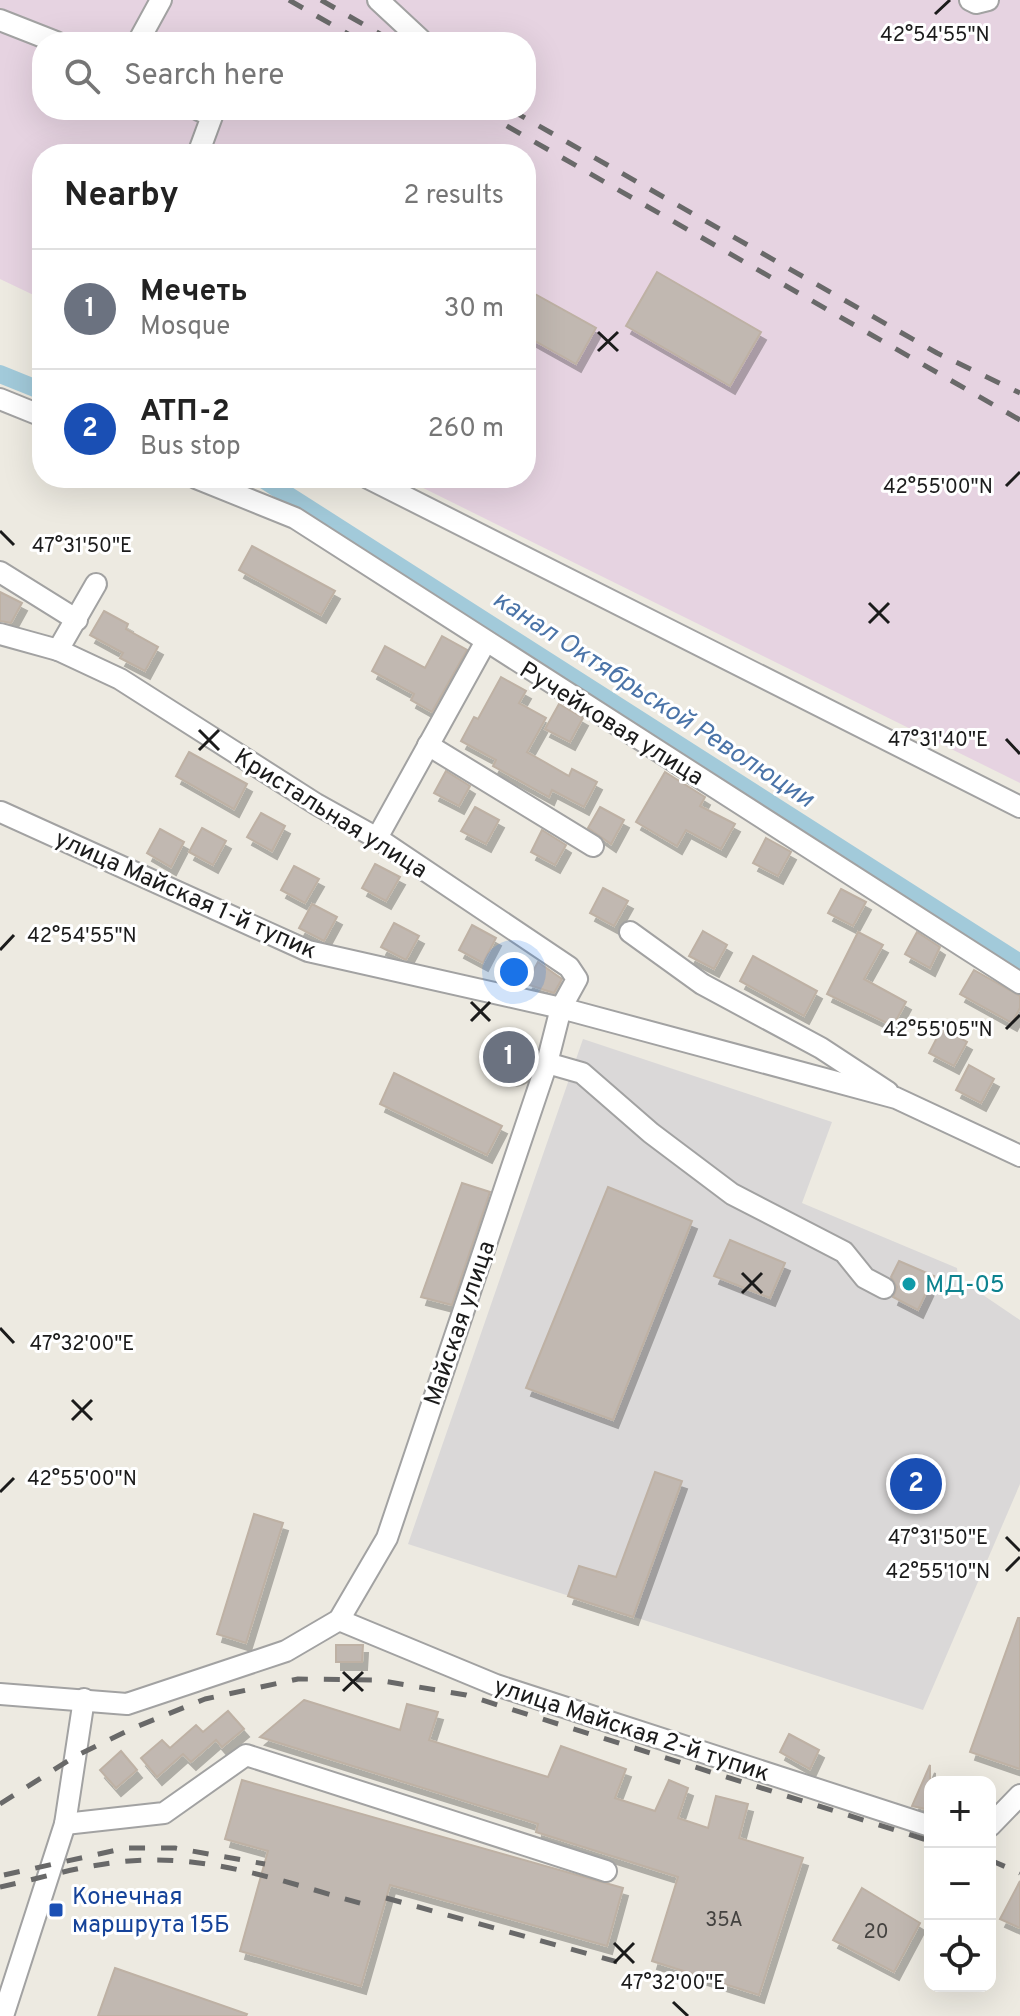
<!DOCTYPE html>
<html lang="en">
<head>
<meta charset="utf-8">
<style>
	body { margin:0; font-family:Overpass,sans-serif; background:#f6f6f6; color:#222 }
	.controls { position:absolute; right:24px; bottom:24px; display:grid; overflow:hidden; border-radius:16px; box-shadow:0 8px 32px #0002 }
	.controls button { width:72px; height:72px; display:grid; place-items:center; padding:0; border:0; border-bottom:2px solid #e0e0e0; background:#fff; color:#222; font:40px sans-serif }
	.you { position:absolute; left:514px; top:972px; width:28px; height:28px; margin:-20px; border:6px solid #fff; border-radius:50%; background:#1a73e8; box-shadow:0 0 0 12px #1a73e833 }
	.badge { display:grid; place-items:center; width:52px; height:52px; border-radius:50%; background:#ea580c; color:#fff; font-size:26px; font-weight:700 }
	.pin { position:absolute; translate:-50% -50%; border:4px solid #fff; box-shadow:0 2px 8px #0006 }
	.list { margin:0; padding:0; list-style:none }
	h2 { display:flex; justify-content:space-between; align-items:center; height:104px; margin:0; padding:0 32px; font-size:34px }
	h2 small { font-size:26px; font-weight:400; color:#767676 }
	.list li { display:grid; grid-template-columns:52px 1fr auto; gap:24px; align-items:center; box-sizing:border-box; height:120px; padding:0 32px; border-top:2px solid #e0e0e0 }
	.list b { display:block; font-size:30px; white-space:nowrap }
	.list p { margin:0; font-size:26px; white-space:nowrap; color:#767676 }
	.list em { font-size:26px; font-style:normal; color:#767676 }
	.icon { flex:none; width:44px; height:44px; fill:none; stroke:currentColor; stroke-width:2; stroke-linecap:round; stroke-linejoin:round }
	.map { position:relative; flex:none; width:1020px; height:2016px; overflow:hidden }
	.search { position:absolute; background:#fff; box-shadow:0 8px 32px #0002; left:32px; top:32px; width:504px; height:88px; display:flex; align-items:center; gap:20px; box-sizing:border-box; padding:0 28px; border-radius:32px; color:#767676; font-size:30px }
	.panel { position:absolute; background:#fff; box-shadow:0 8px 32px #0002; left:32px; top:144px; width:504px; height:344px; border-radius:32px }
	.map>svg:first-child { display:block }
</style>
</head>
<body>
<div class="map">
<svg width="1020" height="2016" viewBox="0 0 1020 2016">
	<defs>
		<filter id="shadow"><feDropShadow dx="5" dy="8" stdDeviation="0" flood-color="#0004"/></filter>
	</defs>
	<rect width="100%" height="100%" fill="#edeae1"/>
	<!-- residential -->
	<polygon fill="#dad8d8" points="583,1039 832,1122 802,1203 957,1268 958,1278 1020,1320 1020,1484 923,1710 408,1544"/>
	<!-- industrial -->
	<path fill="#e6d3e1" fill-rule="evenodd" d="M0,0h1020v783l-617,-305h123v-324h-484v145l-42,-20zM42,42h484v68h-484z"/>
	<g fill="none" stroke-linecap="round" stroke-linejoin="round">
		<!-- canal -->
		<g stroke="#a2cada" stroke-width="18">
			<polyline points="0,374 42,391"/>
			<polyline points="261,478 1020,963"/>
		</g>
	</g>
	<!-- building -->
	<g fill="#c1b8b1" stroke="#beb1a4" stroke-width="2" filter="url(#shadow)">
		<polygon points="657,272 761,332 730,386 626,326"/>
		<polygon points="526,289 596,328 576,364 526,336"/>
		<polygon points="252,546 335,591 321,615 239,570"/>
		<polygon points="0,592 22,603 11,623 0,621"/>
		<polygon points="104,611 128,624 126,629 158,647 145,671 120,658 123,653 90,635"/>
		<polygon points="442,636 467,650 432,712 411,700 414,694 372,671 385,646 425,668"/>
		<polygon points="501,677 526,691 519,703 546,718 527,752 569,776 572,769 597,782 584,807 552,790 549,797 493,766 496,760 461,741 474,717 478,719"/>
		<polygon points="559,704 583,718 570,742 545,729"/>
		<polygon points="189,752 247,784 234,809 176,776"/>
		<polygon points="446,771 470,786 459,806 434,793"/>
		<polygon points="665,772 705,797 700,806 735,824 721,849 686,830 677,846 636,822"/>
		<polygon points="475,807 499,820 486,844 461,831"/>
		<polygon points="600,807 624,820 611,844 588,828"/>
		<polygon points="261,813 285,826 272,851 247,837"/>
		<polygon points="202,828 226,841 213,865 189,852"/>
		<polygon points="160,829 184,842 171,867 147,853"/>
		<polygon points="542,830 566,845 555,865 531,852"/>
		<polygon points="766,838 791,852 778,876 753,863"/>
		<polygon points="375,864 400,877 386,901 362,888"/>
		<polygon points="294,866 319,879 305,903 281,890"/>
		<polygon points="603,888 628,901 614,926 590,913"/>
		<polygon points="841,889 866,902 853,926 828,913"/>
		<polygon points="312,904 337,917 324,941 299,928"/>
		<polygon points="394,923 419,936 406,960 381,947"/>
		<polygon points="472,925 496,938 483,963 459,950"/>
		<polygon points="703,931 727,945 714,969 689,956"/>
		<polygon points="858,932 883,945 864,979 906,1002 893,1026 827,994"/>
		<polygon points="917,932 940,947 930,968 905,954"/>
		<polygon points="753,956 817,991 804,1016 740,981"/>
		<polygon points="538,962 562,979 554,993 526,984"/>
		<polygon points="974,970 1020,996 1020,1008 1012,1023 960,994"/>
		<polygon points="942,1028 967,1042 954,1066 929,1053"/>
		<circle cx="509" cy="1055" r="23"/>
		<polygon points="969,1065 994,1079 981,1103 956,1090"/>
		<polygon points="394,1073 502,1126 487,1155 380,1104"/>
		<polygon points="462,1183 490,1192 452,1305 421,1297"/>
		<polygon points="608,1187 692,1221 613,1420 526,1388"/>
		<polygon points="730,1240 785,1263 770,1298 714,1276"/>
		<polygon points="899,1261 934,1276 918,1310 893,1297 897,1287 891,1277"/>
		<polygon points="655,1472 682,1481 633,1617 568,1596 579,1566 616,1577"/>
		<polygon points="254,1514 283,1523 246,1643 217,1634"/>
		<polygon points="1018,1618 1020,1618 1020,1769 970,1752"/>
		<polygon points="336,1645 363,1645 362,1662 336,1662"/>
		<polygon points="304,1700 400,1730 407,1704 438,1712 429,1740 548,1777 561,1746 626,1769 615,1798 655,1811 669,1780 688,1788 678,1818 708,1828 716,1796 748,1804 739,1838 803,1858 759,1995 652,1961 678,1877 536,1832 538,1824 260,1737"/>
		<polygon points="228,1711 244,1729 222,1747 216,1740 191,1762 183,1754 157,1777 141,1758 162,1740 170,1748 196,1725 203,1732"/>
		<polygon points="789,1734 819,1750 810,1769 780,1752"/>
		<polygon points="121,1751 137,1770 116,1788 100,1770"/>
		<polygon points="930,1765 930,1810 912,1806"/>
		<polygon points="242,1780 623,1888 607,1946 390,1885 361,1986 240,1951 268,1851 225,1839"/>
		<polygon points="1020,1881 1020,1928 1000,1919"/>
		<polygon points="862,1888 920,1923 894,1972 833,1940"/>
		<polygon points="115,1968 247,2014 246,2016 98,2016"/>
	</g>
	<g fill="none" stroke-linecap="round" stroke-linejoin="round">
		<!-- minor casing -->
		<g stroke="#a2a2a2" stroke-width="24">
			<g id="minor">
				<polyline points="378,0 420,39"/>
				<polyline points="970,0 976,3 988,0"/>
				<polyline points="0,20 56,42"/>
				<polyline points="138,42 161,0"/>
				<polyline points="198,154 212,116 199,110"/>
				<polyline points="0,399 42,416"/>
				<polyline points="196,478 295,518 1020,983"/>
				<polyline points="368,478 1020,807"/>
				<polyline points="0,572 77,620"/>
				<polyline points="0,634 58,650 120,679 316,804 377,838 569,967 577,979 561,1008 308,951 1,812"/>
				<polyline points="58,650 96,584"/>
				<polyline points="428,745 593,846"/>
				<polyline points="377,838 485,643"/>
				<polyline points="630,932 702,984 821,1048 888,1092"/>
				<polyline points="547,1063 582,1073 651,1133 732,1194 844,1252 865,1278 884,1288"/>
				<polyline points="339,1620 496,1685 930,1826"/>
				<polyline points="0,1694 127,1704 286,1651 339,1620 387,1538 547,1063 561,1008 896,1098 1020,1156"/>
				<polyline points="65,1824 164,1813 246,1755 606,1871"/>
				<polyline points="990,1826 1020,1795"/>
				<polyline points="3,2016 65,1824 84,1699"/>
			</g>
		</g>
		<!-- minor -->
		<use href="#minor" stroke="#fff" stroke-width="20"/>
		<!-- rail -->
		<g stroke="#696969" stroke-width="5" stroke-dasharray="16 16" stroke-linecap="butt">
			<polyline points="289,0 362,42"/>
			<polyline points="321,0 394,42"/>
			<polyline points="479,110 1020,420"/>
			<polyline points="511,110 937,353 1020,393"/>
			<polyline points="0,1804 74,1757 131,1729 205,1699 298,1679 377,1680 466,1695 930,1841"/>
			<polyline points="990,1860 1020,1873"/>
			<polyline points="4,1875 126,1848 175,1848 265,1864"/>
			<path d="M0,1887c50,-11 100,-27 152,-27 71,-1 143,25 211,44"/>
			<polyline points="386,1898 632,1966"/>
		</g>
	</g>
	<!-- ticks -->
	<path fill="none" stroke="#1b1b1b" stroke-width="3" d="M935,14l15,-14M598,332l20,19M598,351l20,-19M1006,486l14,-14M0,531l14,14M869,603l20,20M869,623l20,-20M199,730l20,20M1006,739l14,15M199,750l20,-20M0,950l14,-15M471,1002l19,19M471,1021l19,-19M1006,1029l14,-14M742,1273l20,20M742,1293l20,-20M0,1328l14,15M72,1400l20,20M72,1420l20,-20M0,1492l14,-14M1006,1537l14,14M1006,1571l14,-14M343,1672l20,19M343,1691l20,-19M614,1943l20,20M614,1963l20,-20M673,2002l15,14"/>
	<!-- markers -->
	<circle fill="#0f9aa8" stroke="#fff" stroke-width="3" cx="909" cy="1284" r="8"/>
	<rect fill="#1a4fb4" stroke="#fff" stroke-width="3" x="48" y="1902" width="16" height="16" rx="4"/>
	<g text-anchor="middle" stroke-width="6" stroke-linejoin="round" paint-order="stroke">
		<!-- number labels -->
		<g font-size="20" fill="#444240">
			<text x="724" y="1926">35А</text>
			<text x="876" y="1938">20</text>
		</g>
		<!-- street labels -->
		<g font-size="24" fill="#1b1b1b" stroke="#fff">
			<text transform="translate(612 723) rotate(32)" y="8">Ручейковая улица</text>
			<text transform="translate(331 813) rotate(32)" y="8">Кристальная улица</text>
			<text transform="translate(186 894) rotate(24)" y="8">улица Майская 1-й тупик</text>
			<text transform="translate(459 1323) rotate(-71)" y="8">Майская улица</text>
			<text transform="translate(632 1729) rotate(18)" y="8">улица Майская 2-й тупик</text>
		</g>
		<!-- culture labels -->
		<g font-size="24" fill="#0d838f" stroke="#fff" text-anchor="start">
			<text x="925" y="1292">МД-05</text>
		</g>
		<!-- transit labels -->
		<g font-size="24" fill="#164399" stroke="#fff" text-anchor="start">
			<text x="72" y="1904">Конечная<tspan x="72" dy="28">маршрута 15Б</tspan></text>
		</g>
		<!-- water labels -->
		<g font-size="26" font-style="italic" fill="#4b74a8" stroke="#fff">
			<text transform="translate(654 698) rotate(33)" y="9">канал Октябрьской Революции</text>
		</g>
	</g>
	<g font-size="20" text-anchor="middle" fill="#1b1b1b" stroke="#fff" stroke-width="6" stroke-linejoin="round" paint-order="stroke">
		<text x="935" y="41">42°54'55"N</text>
		<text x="938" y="493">42°55'00"N</text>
		<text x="82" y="552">47°31'50"E</text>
		<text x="938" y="746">47°31'40"E</text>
		<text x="82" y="942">42°54'55"N</text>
		<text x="938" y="1036">42°55'05"N</text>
		<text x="82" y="1350">47°32'00"E</text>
		<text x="82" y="1485">42°55'00"N</text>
		<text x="938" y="1544">47°31'50"E</text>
		<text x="938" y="1578">42°55'10"N</text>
		<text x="673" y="1989">47°32'00"E</text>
	</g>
</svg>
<div class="controls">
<button>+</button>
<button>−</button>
<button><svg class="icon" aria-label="locate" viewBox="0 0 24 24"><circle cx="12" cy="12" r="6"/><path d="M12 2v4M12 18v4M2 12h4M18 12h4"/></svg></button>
</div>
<div class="you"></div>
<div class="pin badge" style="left:509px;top:1057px;background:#6b7280">1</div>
<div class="pin badge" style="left:916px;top:1484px;background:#1a4fb4">2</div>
<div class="search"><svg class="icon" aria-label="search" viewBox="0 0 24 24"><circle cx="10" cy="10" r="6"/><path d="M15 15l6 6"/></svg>Search here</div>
<section class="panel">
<h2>Nearby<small>2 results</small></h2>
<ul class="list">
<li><span class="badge" style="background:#6b7280">1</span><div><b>Мечеть</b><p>Mosque</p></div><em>30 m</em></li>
<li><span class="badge" style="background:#1a4fb4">2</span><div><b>АТП-2</b><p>Bus stop</p></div><em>260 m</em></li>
</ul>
</section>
</div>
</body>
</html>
